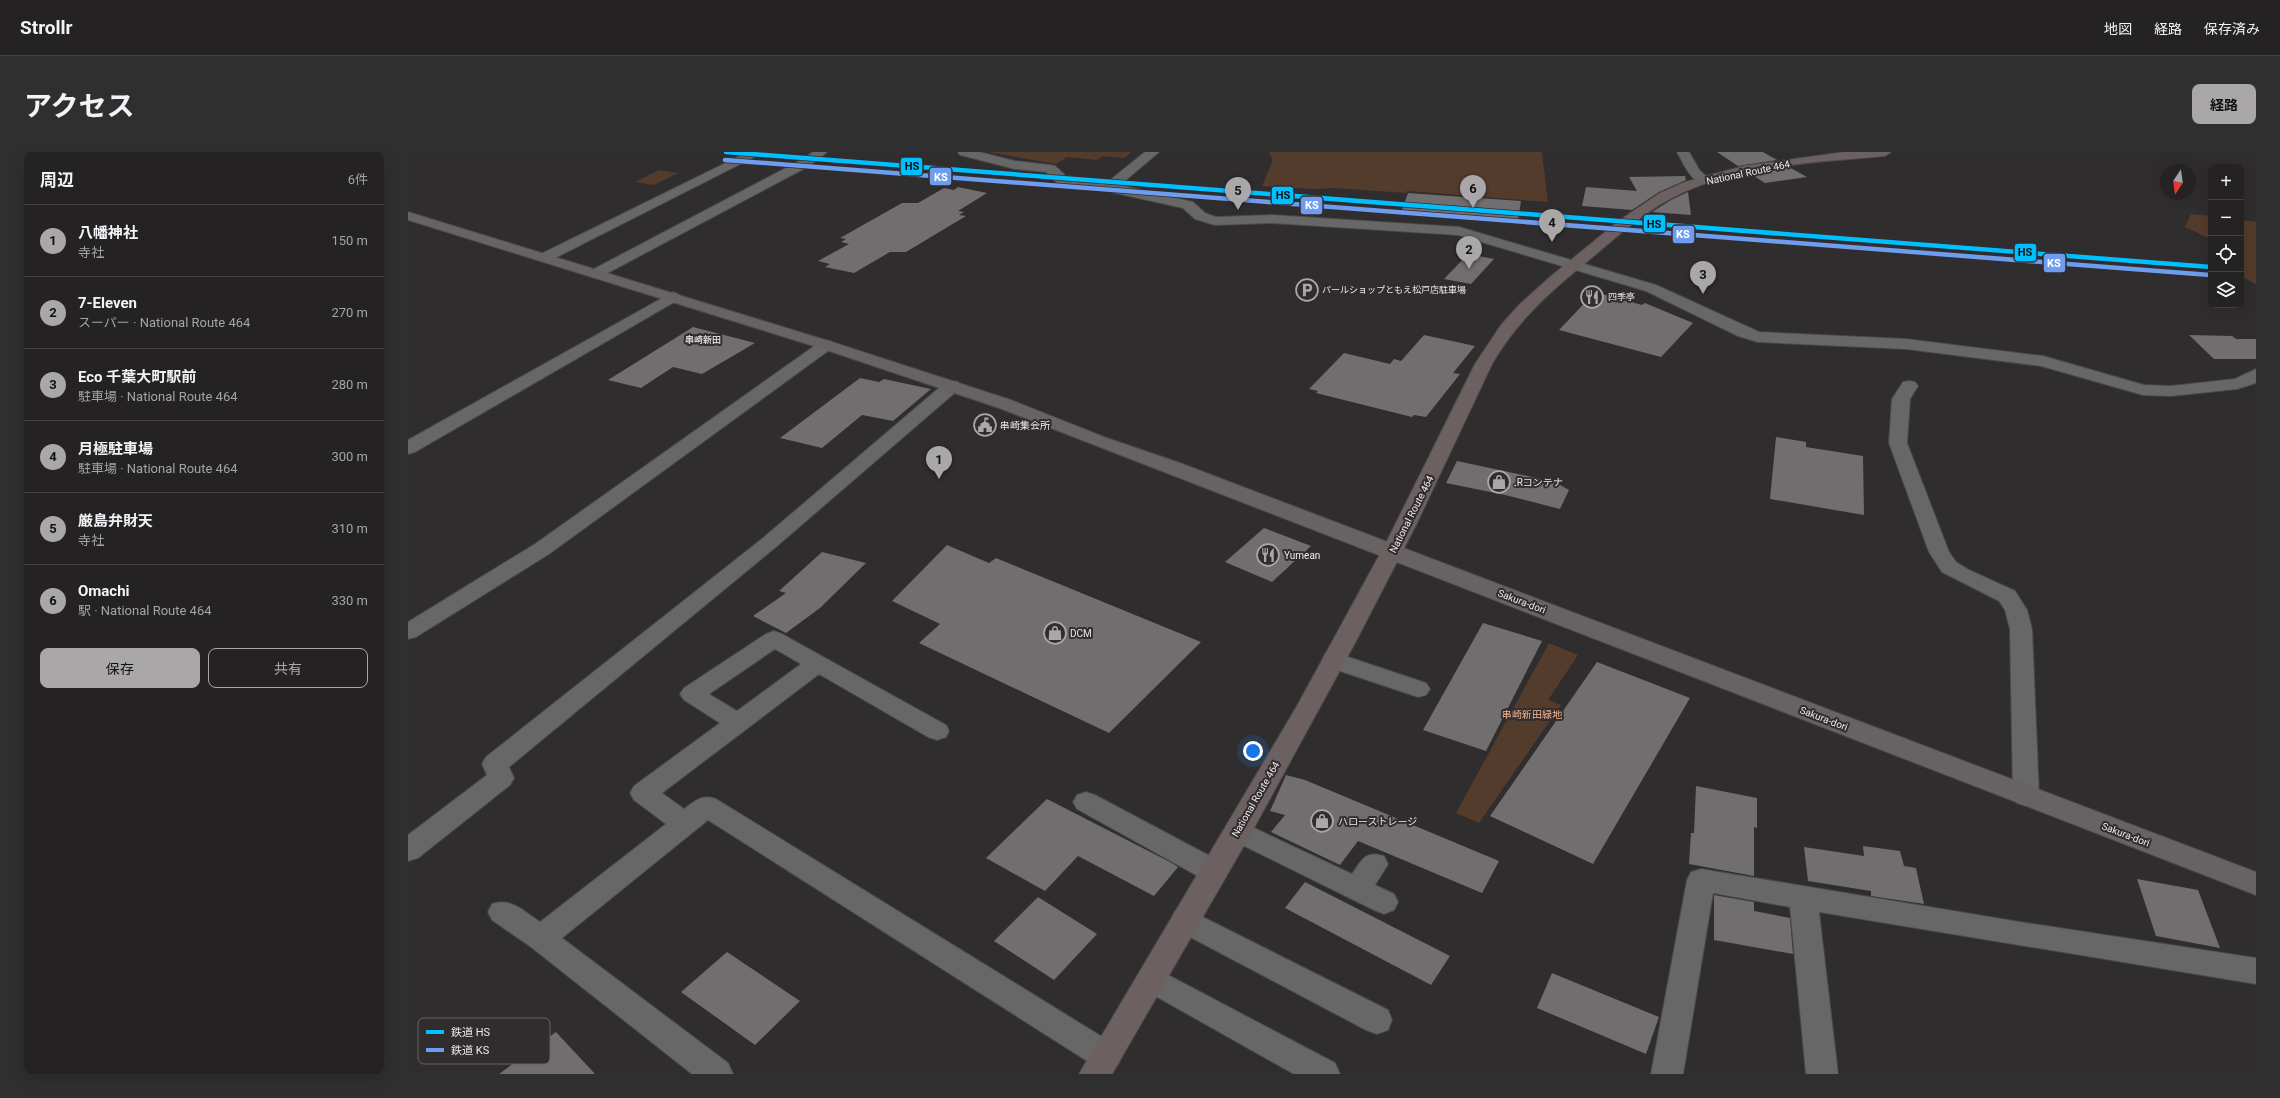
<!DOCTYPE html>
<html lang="ja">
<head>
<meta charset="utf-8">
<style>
	body { margin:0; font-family:Roboto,"Noto Sans JP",sans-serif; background:#302f2f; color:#f1f3f6 }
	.controls { position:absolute; right:12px; top:12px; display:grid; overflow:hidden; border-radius:8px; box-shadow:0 4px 16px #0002 }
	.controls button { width:36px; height:36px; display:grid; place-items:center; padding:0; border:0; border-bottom:1px solid #413f40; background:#242222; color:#f1f3f6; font:20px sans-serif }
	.compass { position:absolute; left:1752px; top:12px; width:36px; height:36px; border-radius:50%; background:#242222; box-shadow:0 4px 16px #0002; rotate:193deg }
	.you { position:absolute; left:845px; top:599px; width:14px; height:14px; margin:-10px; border:3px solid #fff; border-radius:50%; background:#1a73e8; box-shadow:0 0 0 6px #1a73e833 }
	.badge { display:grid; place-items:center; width:26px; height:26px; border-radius:50%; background:#aaa7a9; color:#111; font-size:13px; font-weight:700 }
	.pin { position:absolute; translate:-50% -33px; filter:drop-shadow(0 1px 2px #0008) }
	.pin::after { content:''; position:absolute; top:21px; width:14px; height:12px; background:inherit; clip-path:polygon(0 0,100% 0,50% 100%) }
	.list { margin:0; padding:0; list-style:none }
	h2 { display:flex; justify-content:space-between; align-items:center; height:52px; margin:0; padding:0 16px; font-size:17px }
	h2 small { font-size:13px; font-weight:400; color:#a3a4a5 }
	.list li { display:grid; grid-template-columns:26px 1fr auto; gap:12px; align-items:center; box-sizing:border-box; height:72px; padding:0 16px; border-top:1px solid #413f40 }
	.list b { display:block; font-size:15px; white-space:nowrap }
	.list p { margin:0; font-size:13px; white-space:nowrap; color:#a3a4a5 }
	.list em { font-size:13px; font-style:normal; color:#a3a4a5 }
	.actions { display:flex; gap:8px; padding:12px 16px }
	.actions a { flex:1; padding:9px 0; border:1px solid #aaa7a9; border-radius:8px; text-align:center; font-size:14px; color:#aaa7a9 }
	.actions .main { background:#aaa7a9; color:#111 }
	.icon { flex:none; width:22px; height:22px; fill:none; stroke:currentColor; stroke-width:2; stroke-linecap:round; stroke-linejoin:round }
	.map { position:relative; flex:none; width:1848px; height:922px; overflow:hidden; border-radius:8px }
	header { display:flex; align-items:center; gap:24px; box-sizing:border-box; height:56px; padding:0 20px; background:#242222; border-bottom:1px solid #413f40 }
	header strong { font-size:19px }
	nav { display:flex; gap:22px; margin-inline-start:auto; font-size:14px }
	.intro { display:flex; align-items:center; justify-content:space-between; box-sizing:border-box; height:96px; padding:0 24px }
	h1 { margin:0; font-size:28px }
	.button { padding:10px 18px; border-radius:8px; background:#aaa7a9; color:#111; font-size:14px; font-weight:700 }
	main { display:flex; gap:24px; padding:0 24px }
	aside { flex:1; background:#242222; border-radius:8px; box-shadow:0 4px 16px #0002 }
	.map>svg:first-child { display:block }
</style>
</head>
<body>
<header>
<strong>Strollr</strong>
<nav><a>地図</a><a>経路</a><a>保存済み</a></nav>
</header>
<div class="intro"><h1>アクセス</h1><a class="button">経路</a></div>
<main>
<aside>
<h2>周辺<small>6件</small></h2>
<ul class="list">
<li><span class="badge">1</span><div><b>八幡神社</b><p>寺社</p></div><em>150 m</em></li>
<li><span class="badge">2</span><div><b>7-Eleven</b><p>スーパー · National Route 464</p></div><em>270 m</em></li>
<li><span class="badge">3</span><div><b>Eco 千葉大町駅前</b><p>駐車場 · National Route 464</p></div><em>280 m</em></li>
<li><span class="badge">4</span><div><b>月極駐車場</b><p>駐車場 · National Route 464</p></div><em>300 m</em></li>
<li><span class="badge">5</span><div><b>厳島弁財天</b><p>寺社</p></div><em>310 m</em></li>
<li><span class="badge">6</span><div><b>Omachi</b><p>駅 · National Route 464</p></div><em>330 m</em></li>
</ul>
<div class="actions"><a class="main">保存</a><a>共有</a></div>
</aside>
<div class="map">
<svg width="1848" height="922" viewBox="0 0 1848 922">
	<rect width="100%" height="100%" fill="#302d2e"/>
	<!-- green -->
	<g fill="#543c2d">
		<polygon points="580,0 724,0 716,6 695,4 688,8 659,5 648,12"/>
		<polygon points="861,0 1134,0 1140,50 999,39 998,41 926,36 904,37 854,34 865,8"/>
		<polygon points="251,18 270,21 246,33 227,30"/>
		<polygon points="1783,62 1803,64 1803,87 1777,75"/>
		<polygon points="1833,68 1848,70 1848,132 1833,124"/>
		<polygon points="1141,491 1170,503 1140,548 1153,553 1071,671 1048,661"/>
	</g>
	<!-- building -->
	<g fill="#706e6f">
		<polygon points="1309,0 1355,0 1369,8 1330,14"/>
		<polygon points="1381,15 1399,25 1357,31 1341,21"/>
		<polygon points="1277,24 1278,28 1251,40 1224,58 1174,54 1178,35 1229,39 1221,25"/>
		<polygon points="550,35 579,41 550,59 556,60 551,63 558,64 498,100 482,100 446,121 417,115 422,112 410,109 441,92 433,90 438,87 432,86 494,51 510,51 536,36 546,38"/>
		<polygon points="1280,40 1283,63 1244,60 1263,48"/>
		<polygon points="1000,41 1113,49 1110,69 993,60"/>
		<polygon points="1060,102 1086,107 1063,132 1036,127"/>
		<polygon points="1187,140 1234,153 1237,151 1285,171 1253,205 1151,178"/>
		<polygon points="285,175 347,191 294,222 265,215 233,236 200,228"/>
		<polygon points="1016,183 1067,194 1045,221 1052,222 1018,265 1006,263 1004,265 908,241 910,239 901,237 936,201 982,212 986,207 993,209"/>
		<polygon points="1781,183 1824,184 1828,187 1848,187 1848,207 1806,207"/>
		<polygon points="452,226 471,230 476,227 523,237 485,269 454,263 414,296 372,286"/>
		<polygon points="1368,285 1398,290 1398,295 1455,304 1456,363 1362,347"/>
		<polygon points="1049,309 1147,330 1161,338 1152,357 1097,343 1038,331"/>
		<polygon points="856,376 903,394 864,430 817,410"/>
		<polygon points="539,393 581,411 588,406 793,490 701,581 511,491 532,472 484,449"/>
		<polygon points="414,400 458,411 412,456 378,481 345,464 378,441 371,439"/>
		<polygon points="1075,471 1134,489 1078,599 1015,578"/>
		<polygon points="1189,510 1282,546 1185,712 1082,664"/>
		<polygon points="878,623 897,628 1091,709 1074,741 950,689 932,713 863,680 877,663 862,659"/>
		<polygon points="1288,634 1349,646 1349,676 1346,675 1346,724 1281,712 1283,681 1286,681"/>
		<polygon points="639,647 762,710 770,715 746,744 670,704 637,739 578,706"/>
		<polygon points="1455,694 1492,699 1496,714 1508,716 1516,752 1463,744 1463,739 1400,729 1396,695 1456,704"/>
		<polygon points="1729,727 1790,738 1812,796 1748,784"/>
		<polygon points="897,730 1042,804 1023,833 877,756"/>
		<polygon points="1306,743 1346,750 1346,759 1382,766 1385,802 1306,788"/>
		<polygon points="630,745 689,782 646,828 586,789"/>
		<polygon points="319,800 392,849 347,893 273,840"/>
		<polygon points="1144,821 1251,865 1238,902 1129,856"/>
		<polygon points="148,880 187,922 91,922"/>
	</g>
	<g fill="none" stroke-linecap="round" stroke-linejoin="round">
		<!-- street casing -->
		<g stroke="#4a4849" stroke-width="2">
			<g id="street">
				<polygon points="340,0 356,0 141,109 136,110 129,106 131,103"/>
				<polygon points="405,0 419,0 401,14 192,125 187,126 180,122 182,119 393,8"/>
				<polygon points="550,0 571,0 607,9 642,13 647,14 658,24 701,29 737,0 751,0 712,33 785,50 797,61 808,65 864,63 1051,75 1248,133 1351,180 1498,187 1635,204 1736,233 1763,234 1827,227 1848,217 1848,231 1829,237 1763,244 1735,243 1633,214 1498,197 1350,190 1330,184 1238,139 1050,83 864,71 807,73 787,67 775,56 703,40 700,37 654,32 649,31 638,20 607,17 552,3"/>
				<path d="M1269,0h12l11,19 11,9 -1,3c-18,4 -26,-19 -33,-31z"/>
				<polygon points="265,140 270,142 273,145 270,148 7,300 0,302 0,288"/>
				<polygon points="418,188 424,190 426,193 424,196 141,402 8,485 0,487 0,470 127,392 412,190"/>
				<polygon points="544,229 550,230 553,234 550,238 369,394 101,615 106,626 102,633 10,706 0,709 0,683 79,623 74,612 78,605 355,386 538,230"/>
				<polygon points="1501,229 1507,230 1510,234 1502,247 1499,291 1541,400 1548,410 1561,418 1607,439 1619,458 1624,477 1631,644 1627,651 1618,654 1609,651 1605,644 1602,477 1597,458 1591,449 1534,420 1521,400 1481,291 1484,247 1495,230"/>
				<path d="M366,479l8,3 164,91 3,6 -3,6 -9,3 -9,-3 -109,-63 -157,119 22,16c11,-8 18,-15 32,-10l401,247 5,10 -5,10 -11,5 -11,-5 -387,-246 -146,118 166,125 5,11h-41l-161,-127 -39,-27 -4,-8 4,-8c19,-7 33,8 48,18l126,-98 -32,-24 -4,-7 4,-7 86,-63 -36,-23 -4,-6 4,-6 82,-54zM367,497l26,15 -64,47 -28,-17z"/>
				<polygon points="925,500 1018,531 1022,537 1018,543 1010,545 917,514 914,508 917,502"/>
				<polygon points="678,640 687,643 815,711 819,719 815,727 805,730 795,727 669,657 665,650 669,643"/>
				<path d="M829,668l115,54c10,-14 13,-24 32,-18l4,8 -13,21 19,9 4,8 -4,8 -10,4 -10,-4 -146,-72 -4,-7 4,-7z"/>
				<polygon points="1293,717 1612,770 1848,806 1848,832 1411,760 1430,922 1398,922 1382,755 1305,741 1275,922 1243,922 1279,728 1283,720"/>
				<polygon points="777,756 980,858 984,868 980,878 969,882 958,878 767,777 763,768 767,759"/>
				<polygon points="743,814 927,911 932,922 886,922 733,836 728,827 733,818"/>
			</g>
		</g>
		<!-- secondary casing -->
		<g stroke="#4a4849" stroke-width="2">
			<polygon id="secondary" points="0,60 424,190 603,248 696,285 772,311 1848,720 1848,743 591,256 412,196 0,68"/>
		</g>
		<!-- highway casing -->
		<g stroke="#4a4849" stroke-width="2">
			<path id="highway" d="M1437,0h46l-6,4c-72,7 -150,8 -215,43 -32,17 -59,43 -87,66 -36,29 -68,59 -91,99l-76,161 -61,118 -106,194 -137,237h-33l218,-368 89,-163 89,-179 26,-39 19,-21 30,-27 70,-57 40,-27 25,-11 59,-16z"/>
		</g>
		<!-- street -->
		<use href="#street" fill="#686767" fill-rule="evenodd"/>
		<!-- secondary -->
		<use href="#secondary" fill="#676263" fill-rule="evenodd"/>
		<!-- highway -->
		<use href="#highway" fill="#6c6061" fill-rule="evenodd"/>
		<!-- rail-1 casing -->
		<g stroke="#312c2e" stroke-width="6">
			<polyline id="rail-1" points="318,0 1803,115"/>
		</g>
		<!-- rail-2 casing -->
		<g stroke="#312c2e" stroke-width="6">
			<polyline id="rail-2" points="317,8 1802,123"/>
		</g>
		<!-- rail-1 -->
		<use href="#rail-1" stroke="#00bfff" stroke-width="4.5"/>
		<!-- rail-2 -->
		<use href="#rail-2" stroke="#6e9ded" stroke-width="4.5"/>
	</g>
	<!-- icons -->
	<defs>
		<g id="parking-ring" transform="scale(1.15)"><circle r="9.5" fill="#312c2e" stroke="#aaa7a9" stroke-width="1.5"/><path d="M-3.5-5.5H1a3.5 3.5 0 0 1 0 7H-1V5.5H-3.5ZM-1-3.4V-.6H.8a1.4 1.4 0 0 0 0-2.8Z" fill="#aaa7a9"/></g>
		<g id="restaurant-ring" transform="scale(1.15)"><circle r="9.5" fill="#312c2e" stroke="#aaa7a9" stroke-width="1.5"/><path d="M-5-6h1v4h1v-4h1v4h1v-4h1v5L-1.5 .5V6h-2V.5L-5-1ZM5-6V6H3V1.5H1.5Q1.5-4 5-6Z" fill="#aaa7a9"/></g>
		<g id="civic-ring" transform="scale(1.15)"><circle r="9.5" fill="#312c2e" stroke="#aaa7a9" stroke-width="1.5"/><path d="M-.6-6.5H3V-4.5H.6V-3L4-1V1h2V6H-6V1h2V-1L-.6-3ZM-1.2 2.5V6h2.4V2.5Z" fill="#aaa7a9"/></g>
		<g id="shop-ring" transform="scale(1.15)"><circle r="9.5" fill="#312c2e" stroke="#aaa7a9" stroke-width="1.5"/><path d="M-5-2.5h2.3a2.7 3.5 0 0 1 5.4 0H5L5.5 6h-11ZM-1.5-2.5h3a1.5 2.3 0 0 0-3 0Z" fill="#aaa7a9"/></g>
	</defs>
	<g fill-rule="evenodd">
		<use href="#parking-ring" x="899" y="138"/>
		<use href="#restaurant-ring" x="1184" y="145"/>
		<use href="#civic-ring" x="577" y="273"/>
		<use href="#shop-ring" x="1091" y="330"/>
		<use href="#restaurant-ring" x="860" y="403"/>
		<use href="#shop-ring" x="647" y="481"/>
		<use href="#shop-ring" x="914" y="669"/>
	</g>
	<g text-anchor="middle" stroke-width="4" stroke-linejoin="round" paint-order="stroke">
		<!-- far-poi labels -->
		<g font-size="9" fill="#ece9eb" stroke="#312c2e" text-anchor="start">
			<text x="914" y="141">パールショップともえ松戸店駐車場</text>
			<text x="1200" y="148">四季亭</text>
		</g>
		<!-- far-neighbourhood labels -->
		<g font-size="9" font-weight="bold" fill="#d6cfd2" stroke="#312c2e">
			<text x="295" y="191">串崎新田</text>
		</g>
		<!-- street labels -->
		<g font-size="10" fill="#ece9eb" stroke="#312c2e">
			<text transform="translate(1340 20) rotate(-12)" y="4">National Route 464</text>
			<text transform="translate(1003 362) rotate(-63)" y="4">National Route 464</text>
			<text transform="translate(1114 449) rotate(21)" y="4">Sakura-dori</text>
			<text transform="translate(1416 566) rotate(21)" y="4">Sakura-dori</text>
			<text transform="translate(847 647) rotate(-60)" y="4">National Route 464</text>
			<text transform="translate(1718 682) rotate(21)" y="4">Sakura-dori</text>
		</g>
		<!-- poi labels -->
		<g font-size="10" fill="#ece9eb" stroke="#312c2e" text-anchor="start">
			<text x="592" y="277">串崎集会所</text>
			<text x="1106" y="334">.Rコンテナ</text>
			<text x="876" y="407">Yumean</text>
			<text x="662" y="485">DCM</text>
			<text x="930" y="673">ハローストレージ</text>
		</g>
		<!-- park labels -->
		<g font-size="10" fill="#efb491" stroke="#312c2e">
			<text x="1124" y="566">串崎新田緑地</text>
		</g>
	</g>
	<!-- legend -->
	<rect x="10" y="866" width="132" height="46" rx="6" fill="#312c2e" stroke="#696567" stroke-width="1"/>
	<rect x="18" y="878" width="18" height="4" fill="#00bfff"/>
	<rect x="18" y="896" width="18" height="4" fill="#6e9ded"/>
	<g font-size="11" fill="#ece9eb">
		<text x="43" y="884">鉄道 HS</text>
		<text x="43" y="902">鉄道 KS</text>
	</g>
	<g stroke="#312c2e" stroke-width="1.5">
		<rect x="492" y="5" width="23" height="19" rx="4" fill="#00bfff"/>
		<rect x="521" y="15" width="23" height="19" rx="4" fill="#6e9ded"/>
		<rect x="863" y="34" width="23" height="19" rx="4" fill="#00bfff"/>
		<rect x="892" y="44" width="23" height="19" rx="4" fill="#6e9ded"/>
		<rect x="1235" y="62" width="23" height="19" rx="4" fill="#00bfff"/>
		<rect x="1264" y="73" width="23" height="19" rx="4" fill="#6e9ded"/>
		<rect x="1606" y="91" width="23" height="19" rx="4" fill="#00bfff"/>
		<rect x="1635" y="101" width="23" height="20" rx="4" fill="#6e9ded"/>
	</g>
	<g font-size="11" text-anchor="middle" font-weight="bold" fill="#fff">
		<text x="533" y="29">KS</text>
		<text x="904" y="57">KS</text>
		<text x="1275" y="86">KS</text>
		<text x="1646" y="115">KS</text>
	</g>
	<g font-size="11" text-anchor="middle" font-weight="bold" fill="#111">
		<text x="504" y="18">HS</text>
		<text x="875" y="47">HS</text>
		<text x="1246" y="76">HS</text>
		<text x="1617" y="104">HS</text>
	</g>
</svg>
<div class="controls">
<button>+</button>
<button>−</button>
<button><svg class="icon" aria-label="locate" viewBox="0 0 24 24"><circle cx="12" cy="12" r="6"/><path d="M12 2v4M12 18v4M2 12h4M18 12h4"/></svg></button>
<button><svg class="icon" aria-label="layers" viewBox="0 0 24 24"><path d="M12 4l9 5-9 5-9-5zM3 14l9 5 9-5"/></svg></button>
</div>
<svg class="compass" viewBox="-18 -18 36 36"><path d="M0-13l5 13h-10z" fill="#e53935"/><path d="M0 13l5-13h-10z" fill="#a3a4a5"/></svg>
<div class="you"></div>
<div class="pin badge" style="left:531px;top:327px">1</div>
<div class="pin badge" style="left:1061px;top:117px">2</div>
<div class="pin badge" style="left:1295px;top:142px">3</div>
<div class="pin badge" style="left:1144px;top:90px">4</div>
<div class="pin badge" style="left:830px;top:58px">5</div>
<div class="pin badge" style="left:1065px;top:56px">6</div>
</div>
</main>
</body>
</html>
